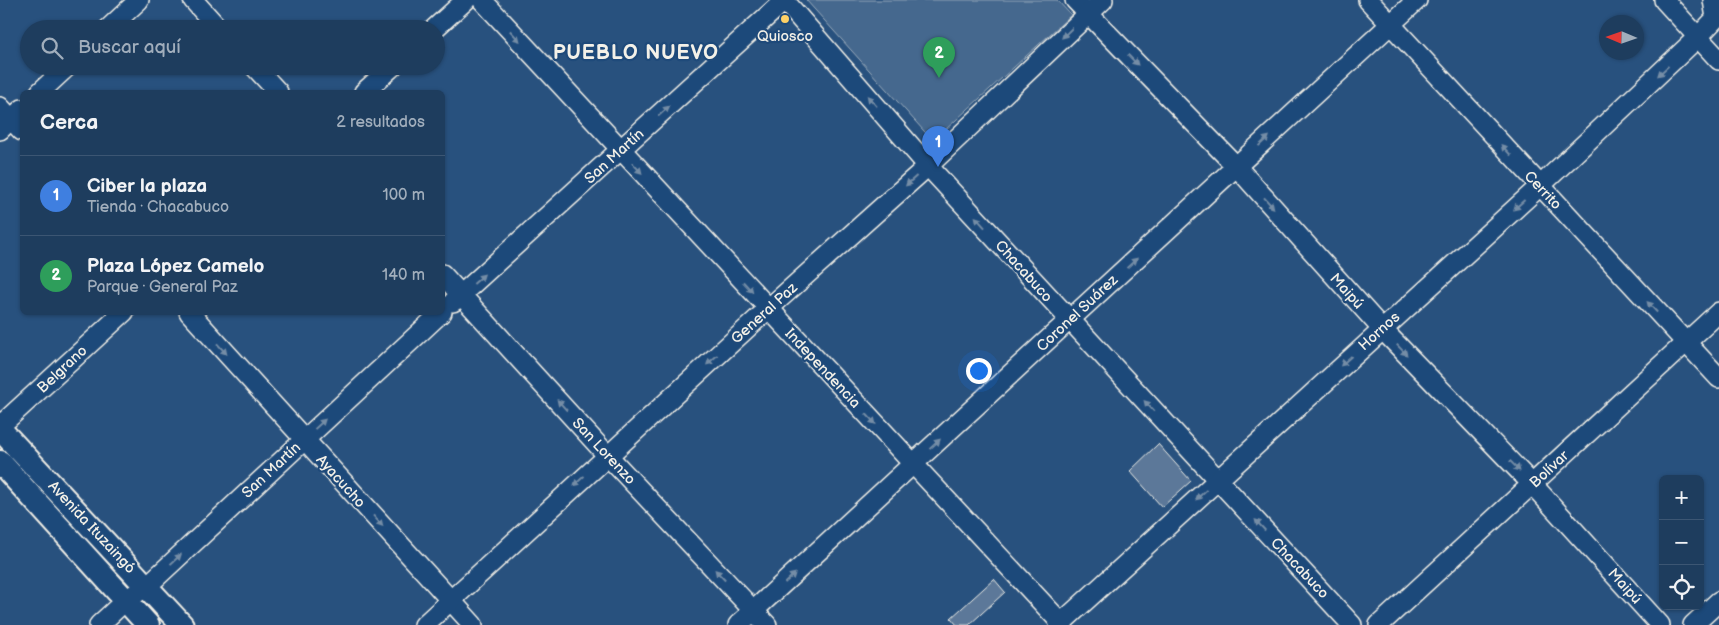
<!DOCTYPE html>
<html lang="es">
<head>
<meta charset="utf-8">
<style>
	body { margin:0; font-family:"Balsamiq Sans",sans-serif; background:#2b4867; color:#f1f3f6 }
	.controls { position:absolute; right:15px; bottom:15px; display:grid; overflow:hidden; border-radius:8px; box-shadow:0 1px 4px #0004 }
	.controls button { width:45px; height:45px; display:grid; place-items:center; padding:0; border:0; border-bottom:1px solid #3c5673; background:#1e3d5e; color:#f1f3f6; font:25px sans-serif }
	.compass { position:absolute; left:1599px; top:15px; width:45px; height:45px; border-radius:50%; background:#1e3d5e; box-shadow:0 1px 4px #0004; rotate:272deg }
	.you { position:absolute; left:978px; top:370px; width:18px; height:18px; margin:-12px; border:4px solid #fff; border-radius:50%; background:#1a73e8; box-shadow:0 0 0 8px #1a73e833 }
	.badge { display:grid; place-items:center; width:32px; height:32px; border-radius:50%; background:#e797bd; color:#fff; font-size:16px; font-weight:700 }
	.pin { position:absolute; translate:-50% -41px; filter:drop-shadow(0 1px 2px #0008) }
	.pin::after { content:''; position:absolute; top:26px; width:18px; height:15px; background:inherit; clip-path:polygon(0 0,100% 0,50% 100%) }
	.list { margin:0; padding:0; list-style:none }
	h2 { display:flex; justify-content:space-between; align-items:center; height:65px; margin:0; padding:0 20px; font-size:21px }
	h2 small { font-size:16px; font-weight:400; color:#a1aebc }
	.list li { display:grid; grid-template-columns:32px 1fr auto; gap:15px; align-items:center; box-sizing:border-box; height:80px; padding:0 20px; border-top:1px solid #3c5673 }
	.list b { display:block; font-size:19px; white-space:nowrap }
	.list p { margin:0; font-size:16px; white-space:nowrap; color:#a1aebc }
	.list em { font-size:16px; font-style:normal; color:#a1aebc }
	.icon { flex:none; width:28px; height:28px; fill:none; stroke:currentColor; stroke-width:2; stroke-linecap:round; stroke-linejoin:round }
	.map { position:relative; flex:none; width:1719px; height:625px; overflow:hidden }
	.search { position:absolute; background:#1e3d5e; box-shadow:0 1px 4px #0004; left:20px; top:20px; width:425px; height:55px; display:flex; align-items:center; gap:12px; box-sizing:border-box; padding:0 18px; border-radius:28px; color:#a1aebc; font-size:19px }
	.panel { position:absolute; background:#1e3d5e; box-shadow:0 1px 4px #0004; left:20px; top:90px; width:425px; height:225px; border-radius:8px }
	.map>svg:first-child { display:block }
</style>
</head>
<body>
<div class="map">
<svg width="1719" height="625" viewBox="0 0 1719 625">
	<rect width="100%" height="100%" fill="#28517e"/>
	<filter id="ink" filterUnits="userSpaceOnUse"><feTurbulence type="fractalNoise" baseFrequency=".02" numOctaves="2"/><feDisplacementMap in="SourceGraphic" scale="10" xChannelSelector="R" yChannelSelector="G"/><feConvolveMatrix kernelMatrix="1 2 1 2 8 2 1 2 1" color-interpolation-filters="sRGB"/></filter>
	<g filter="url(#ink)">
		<!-- green -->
		<polygon fill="#45688e" stroke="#9cacbb" points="806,0 1057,0 1071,15 933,141"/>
		<!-- building -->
		<g fill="#5b7899" stroke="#f4f1e8">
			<polygon points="1158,444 1191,481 1162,507 1130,471"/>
			<polygon points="994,579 1005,592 969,625 957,625 951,618"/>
		</g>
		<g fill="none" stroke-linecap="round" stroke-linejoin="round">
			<!-- minor casing -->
			<g stroke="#f4f1e8" stroke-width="22">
				<g id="minor">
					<polyline points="193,0 219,29"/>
					<polyline points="482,0 1063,625"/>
					<polyline points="784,0 928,166 1352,625"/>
					<polyline points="1075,0 1236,166 1382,329 1532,484 1660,625"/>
					<polyline points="1368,0 1719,378"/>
					<polyline points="1664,0 1719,60"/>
					<polyline points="108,29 139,0"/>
					<polyline points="434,29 466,0"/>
					<polyline points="254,66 278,92"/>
					<polyline points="40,92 68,66"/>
					<polyline points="364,92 393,66"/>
					<polyline points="0,107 22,131"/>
					<polyline points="0,130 22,109"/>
					<polyline points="442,274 607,455 767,625"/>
					<polyline points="453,302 785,0"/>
					<polyline points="189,312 473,625"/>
					<polyline points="0,426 124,312"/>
					<polyline points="99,625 126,600 147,586 442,312"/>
					<polyline points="424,625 768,309 928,166 1103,0"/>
					<polyline points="738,625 1417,0"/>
					<polyline points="1059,625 1540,186 1698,37 1716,18 1713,0"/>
					<polyline points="1379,625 1719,312"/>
					<polyline points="1693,625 1719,601"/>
				</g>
			</g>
			<!-- major casing -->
			<g stroke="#f4f1e8" stroke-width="26">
				<g id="major">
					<polyline points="0,429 182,625"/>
					<polyline points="0,462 148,625"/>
				</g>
			</g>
			<!-- minor -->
			<use href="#minor" stroke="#1f4a7a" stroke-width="19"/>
			<!-- major -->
			<use href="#major" stroke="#1f4a7a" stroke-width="22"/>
		</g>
		<!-- one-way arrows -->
		<defs><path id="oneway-solid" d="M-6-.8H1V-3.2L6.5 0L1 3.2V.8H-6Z" transform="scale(1.25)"/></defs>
		<g fill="#748da6">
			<use href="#oneway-solid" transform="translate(1067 33) rotate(136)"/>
			<use href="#oneway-solid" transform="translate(515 36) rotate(47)"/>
			<use href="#oneway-solid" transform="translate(1133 60) rotate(46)"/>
			<use href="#oneway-solid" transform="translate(1663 71) rotate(137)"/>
			<use href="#oneway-solid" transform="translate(872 101) rotate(-131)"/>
			<use href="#oneway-solid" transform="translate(664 111) rotate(-42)"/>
			<use href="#oneway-solid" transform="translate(1264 141) rotate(-43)"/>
			<use href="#oneway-solid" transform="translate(1506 150) rotate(-133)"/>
			<use href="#oneway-solid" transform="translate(637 168) rotate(47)"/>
			<use href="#oneway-solid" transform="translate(911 181) rotate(138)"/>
			<use href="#oneway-solid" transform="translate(1269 203) rotate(48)"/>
			<use href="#oneway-solid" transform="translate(1519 205) rotate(138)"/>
			<use href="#oneway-solid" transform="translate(980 222) rotate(-132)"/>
			<use href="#oneway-solid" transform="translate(1132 263) rotate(-43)"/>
			<use href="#oneway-solid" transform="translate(479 279) rotate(-42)"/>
			<use href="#oneway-solid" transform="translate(748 287) rotate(47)"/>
			<use href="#oneway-solid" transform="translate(1652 307) rotate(-133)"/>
			<use href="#oneway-solid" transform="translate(222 349) rotate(48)"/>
			<use href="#oneway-solid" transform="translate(1402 350) rotate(46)"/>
			<use href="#oneway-solid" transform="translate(712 360) rotate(138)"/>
			<use href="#oneway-solid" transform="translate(1346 361) rotate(138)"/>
			<use href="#oneway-solid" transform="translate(562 405) rotate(-132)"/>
			<use href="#oneway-solid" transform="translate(1149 406) rotate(-133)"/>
			<use href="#oneway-solid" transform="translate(871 419) rotate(47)"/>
			<use href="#oneway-solid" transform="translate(320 424) rotate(-43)"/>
			<use href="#oneway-solid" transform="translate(935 444) rotate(-43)"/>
			<use href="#oneway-solid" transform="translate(1515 466) rotate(46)"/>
			<use href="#oneway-solid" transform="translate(579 481) rotate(137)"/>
			<use href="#oneway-solid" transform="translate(1201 495) rotate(137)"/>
			<use href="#oneway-solid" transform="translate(378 521) rotate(48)"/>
			<use href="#oneway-solid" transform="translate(1260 525) rotate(-133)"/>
			<use href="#oneway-solid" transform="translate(176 559) rotate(-43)"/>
			<use href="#oneway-solid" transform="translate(720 575) rotate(-133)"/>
			<use href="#oneway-solid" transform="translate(790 578) rotate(-43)"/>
		</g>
	</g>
	<!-- markers -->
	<circle fill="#ffd166" stroke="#1f4a7a" stroke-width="2" cx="785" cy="19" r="5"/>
	<g text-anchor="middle" stroke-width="4.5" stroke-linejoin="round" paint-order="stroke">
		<!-- poi labels -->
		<g font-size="15" fill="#f4f1e8" stroke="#1f4a7a">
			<text x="785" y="41">Quiosco</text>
		</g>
		<!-- street labels -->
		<g font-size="15" fill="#f4f1e8" stroke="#1f4a7a">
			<text transform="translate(614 156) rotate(-42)" y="5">San Martín</text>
			<text transform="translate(1543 190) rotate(47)" y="5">Cerrito</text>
			<text transform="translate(1024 271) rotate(48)" y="5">Chacabuco</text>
			<text transform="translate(1347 291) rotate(48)" y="5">Maipú</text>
			<text transform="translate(764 313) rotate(-42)" y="5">General Paz</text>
			<text transform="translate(1077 313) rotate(-43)" y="5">Coronel Suárez</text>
			<text transform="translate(1379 331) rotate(-42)" y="5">Hornos</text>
			<text transform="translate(823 368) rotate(47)" y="5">Independencia</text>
			<text transform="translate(62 369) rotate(-43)" y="5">Belgrano</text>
			<text transform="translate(604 451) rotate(47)" y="5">San Lorenzo</text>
			<text transform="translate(1549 469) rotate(-43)" y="5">Bolívar</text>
			<text transform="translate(271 470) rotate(-43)" y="5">San Martín</text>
			<text transform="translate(341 481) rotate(48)" y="5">Ayacucho</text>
			<text transform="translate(92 527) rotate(47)" y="5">Avenida Ituzaingó</text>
			<text transform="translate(1300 568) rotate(47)" y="5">Chacabuco</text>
			<text transform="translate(1625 586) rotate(48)" y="5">Maipú</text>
		</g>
		<!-- district labels -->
		<g font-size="20" font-weight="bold" letter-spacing="1" fill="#f4f1e8" stroke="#1f4a7a">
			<text x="636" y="59">PUEBLO NUEVO</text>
		</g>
	</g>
</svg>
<div class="controls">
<button>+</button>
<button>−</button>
<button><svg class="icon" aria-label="locate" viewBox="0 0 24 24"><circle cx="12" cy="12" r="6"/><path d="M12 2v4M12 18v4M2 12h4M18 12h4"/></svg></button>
</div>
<svg class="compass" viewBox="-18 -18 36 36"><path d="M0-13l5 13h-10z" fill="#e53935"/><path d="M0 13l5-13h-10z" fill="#a1aebc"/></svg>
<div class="you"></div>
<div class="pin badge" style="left:938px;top:167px;background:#3f7fe0">1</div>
<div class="pin badge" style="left:939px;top:78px;background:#2e9e5b">2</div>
<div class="search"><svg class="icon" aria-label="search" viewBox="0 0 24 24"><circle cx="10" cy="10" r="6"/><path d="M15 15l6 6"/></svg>Buscar aquí</div>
<section class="panel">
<h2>Cerca<small>2 resultados</small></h2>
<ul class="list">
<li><span class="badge" style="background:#3f7fe0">1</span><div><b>Ciber la plaza</b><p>Tienda · Chacabuco</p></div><em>100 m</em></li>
<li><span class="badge" style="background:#2e9e5b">2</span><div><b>Plaza López Camelo</b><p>Parque · General Paz</p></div><em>140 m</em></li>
</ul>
</section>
</div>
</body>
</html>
